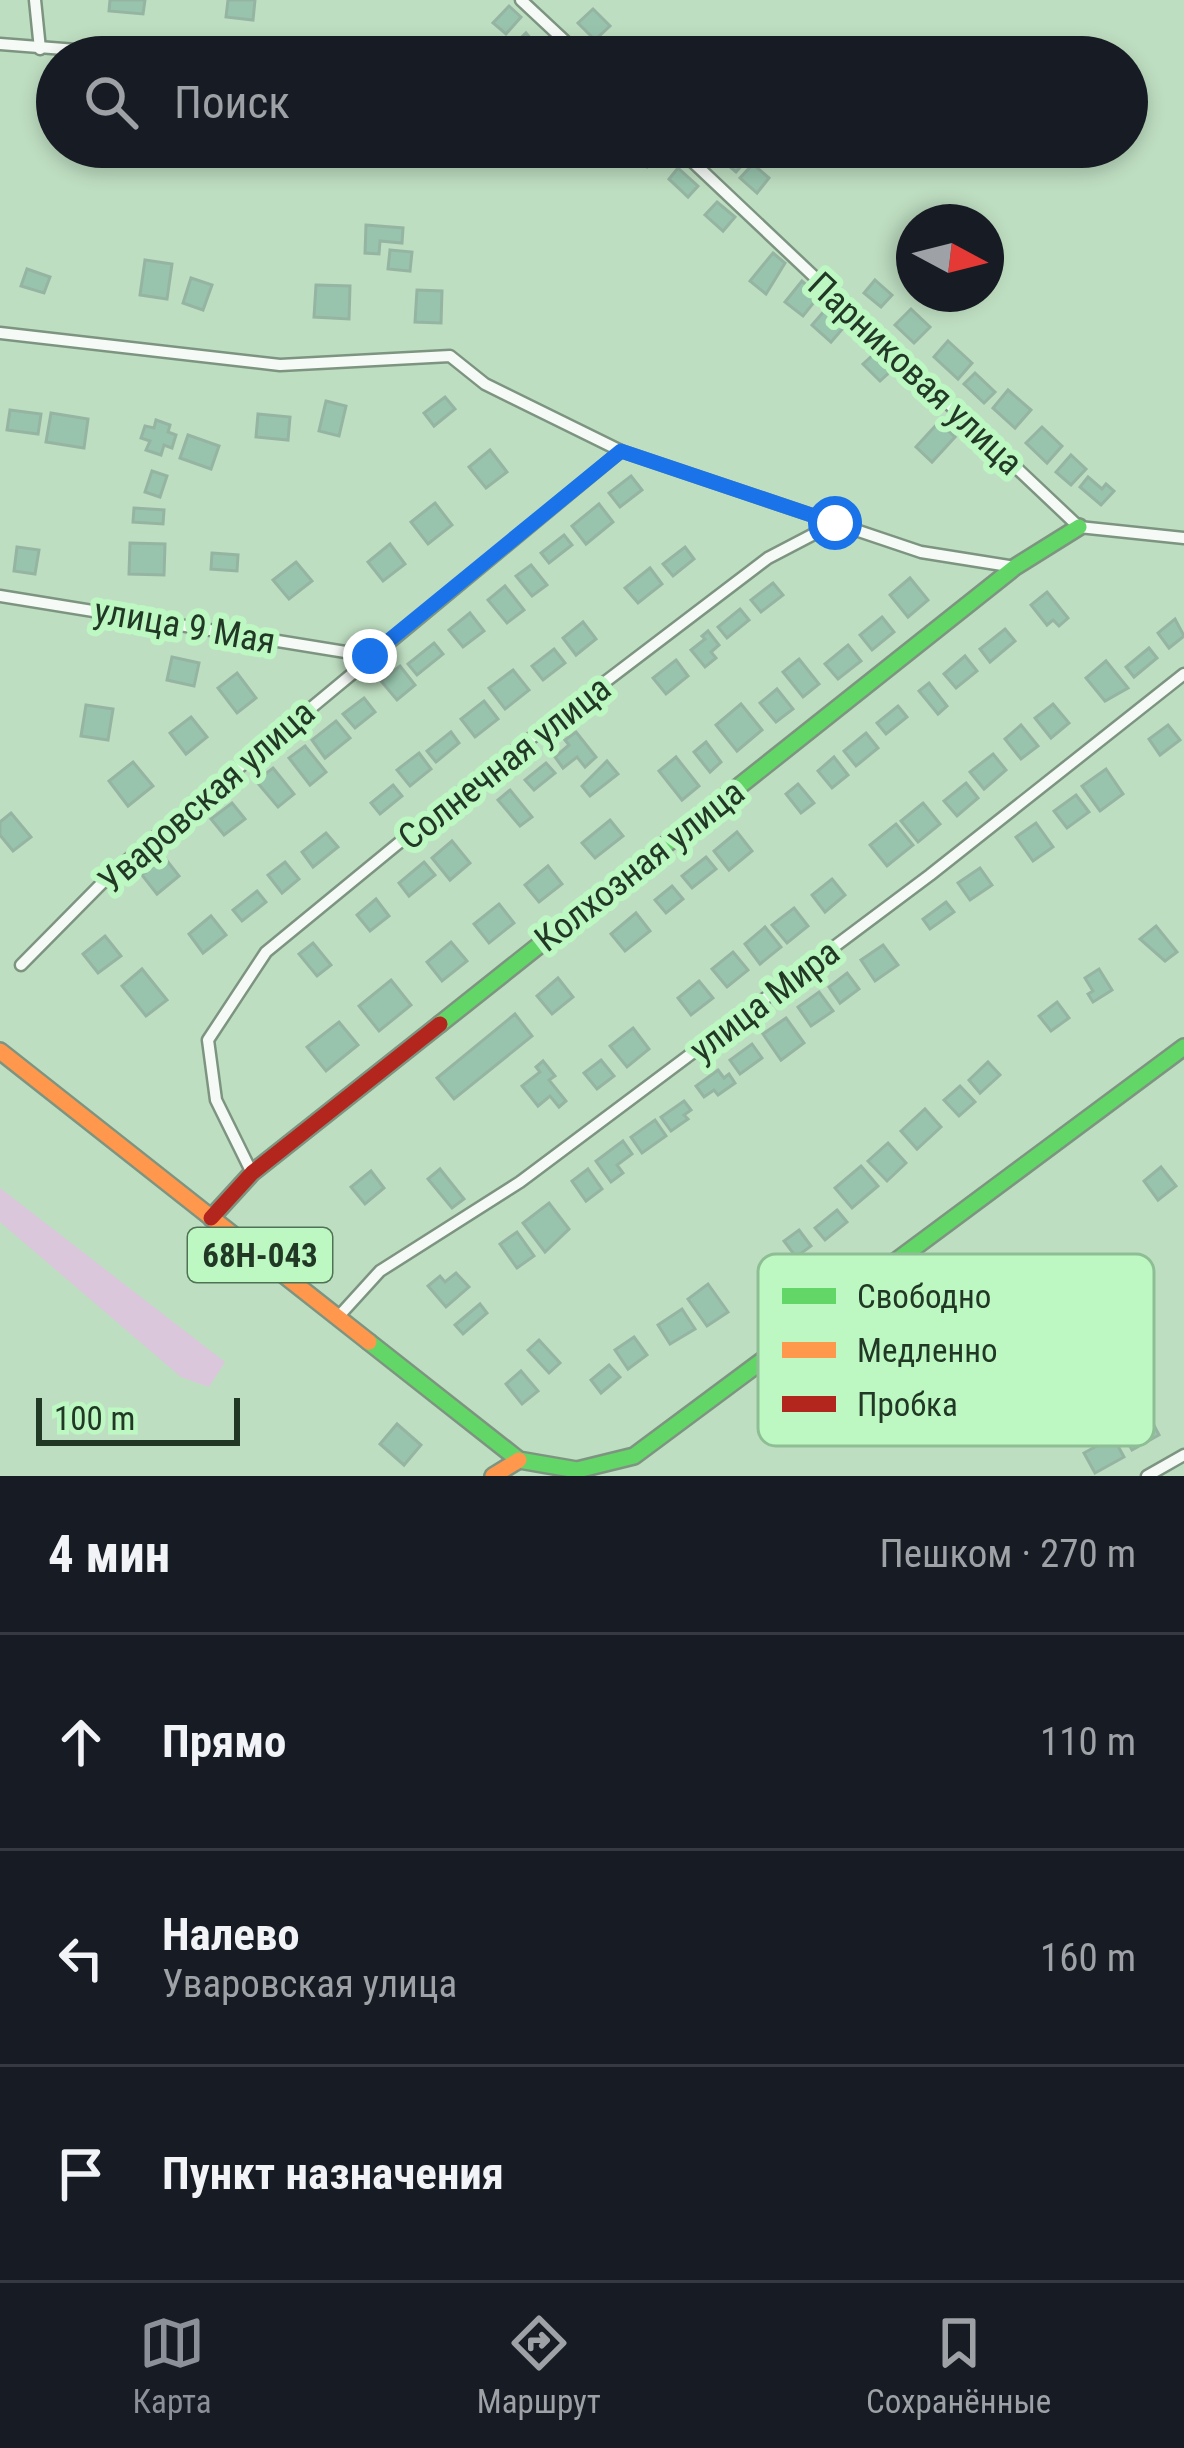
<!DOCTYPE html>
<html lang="ru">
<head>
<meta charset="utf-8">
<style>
	body { margin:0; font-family:"Roboto Condensed",sans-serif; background:#20242c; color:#f1f3f6 }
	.compass { position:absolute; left:896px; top:204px; width:108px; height:108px; border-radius:50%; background:#171b24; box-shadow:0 6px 18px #0003; rotate:97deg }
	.scale { position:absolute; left:36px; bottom:30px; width:204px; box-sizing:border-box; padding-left:12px; border:6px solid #213824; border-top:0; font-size:33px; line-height:42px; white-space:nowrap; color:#213824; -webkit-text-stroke:9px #bdf8c3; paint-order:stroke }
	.stop { position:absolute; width:36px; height:36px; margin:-27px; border:9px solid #1a73e8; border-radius:50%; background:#fff }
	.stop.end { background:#1a73e8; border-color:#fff; box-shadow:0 3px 12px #0008 }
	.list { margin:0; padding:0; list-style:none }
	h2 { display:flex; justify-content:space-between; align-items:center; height:156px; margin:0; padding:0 48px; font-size:51px }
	h2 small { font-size:39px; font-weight:400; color:#9ea1a6 }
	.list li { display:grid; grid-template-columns:78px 1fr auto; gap:36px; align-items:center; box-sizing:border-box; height:216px; padding:0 48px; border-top:3px solid #363941 }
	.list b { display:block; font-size:45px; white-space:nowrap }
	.list p { margin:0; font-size:39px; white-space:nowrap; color:#9ea1a6 }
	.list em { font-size:39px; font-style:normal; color:#9ea1a6 }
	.icon { flex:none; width:66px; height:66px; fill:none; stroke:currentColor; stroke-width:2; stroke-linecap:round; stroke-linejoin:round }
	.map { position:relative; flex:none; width:1184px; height:1476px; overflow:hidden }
	.search { position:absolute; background:#171b24; box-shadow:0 6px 18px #0003; left:36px; right:36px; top:36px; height:132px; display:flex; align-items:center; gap:30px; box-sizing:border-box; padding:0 42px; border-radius:66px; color:#9ea1a6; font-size:45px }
	.sheet { height:804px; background:#171b24 }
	nav { display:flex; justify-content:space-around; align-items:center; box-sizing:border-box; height:168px; border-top:3px solid #363941; background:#171b24; font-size:33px; color:#9ea1a6 }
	nav a { display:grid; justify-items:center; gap:6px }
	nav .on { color:#8c9099 }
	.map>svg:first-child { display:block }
</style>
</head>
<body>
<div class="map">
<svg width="1184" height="1476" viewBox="0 0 1184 1476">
	<rect width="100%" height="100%" fill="#bedec1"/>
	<!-- green -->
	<polygon fill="#dbc7db" points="0,1188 225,1362 209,1387 181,1377 0,1222"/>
	<!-- building -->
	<g fill="#98c4ad" stroke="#96b4a2" stroke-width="3">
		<polygon points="110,0 145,0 143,14 109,11"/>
		<polygon points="228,0 255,0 253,20 226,17"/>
		<polygon points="509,6 521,17 506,34 493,23"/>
		<polygon points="593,9 610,26 595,40 578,23"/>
		<polygon points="526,33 539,48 529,57 508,57 505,53"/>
		<polygon points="631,147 656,147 661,150 647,167 627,151"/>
		<polygon points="734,147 749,147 754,152 736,172 722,160"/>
		<polygon points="753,164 769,178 757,193 740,178"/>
		<polygon points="678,168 698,186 688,197 669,179"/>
		<polygon points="717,202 735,217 723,231 705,215"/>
		<polygon points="366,225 403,228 402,243 380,241 379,254 365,253"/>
		<polygon points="390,250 412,252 410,271 388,269"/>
		<polygon points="773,253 785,263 766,294 750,281"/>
		<polygon points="145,260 172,264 167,299 140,295"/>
		<polygon points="27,269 50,277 44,293 21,286"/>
		<polygon points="191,278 212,285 203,310 183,303"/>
		<polygon points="875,280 892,295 881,307 864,293"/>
		<polygon points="802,281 819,296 803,316 785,302"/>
		<polygon points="316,285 350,286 349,319 314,317"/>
		<polygon points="417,290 442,291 441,323 415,322"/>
		<polygon points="826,309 845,326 831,342 812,325"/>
		<polygon points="911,309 930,327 914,343 895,325"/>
		<polygon points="948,341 972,363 958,379 934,357"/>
		<polygon points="874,354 891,371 880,381 863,364"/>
		<polygon points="975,373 995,392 984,403 964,384"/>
		<polygon points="1008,390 1031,410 1015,428 993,408"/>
		<polygon points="445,397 455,409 434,426 424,413"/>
		<polygon points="326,401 346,406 339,436 319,431"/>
		<polygon points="10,410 41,414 38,434 7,430"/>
		<polygon points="51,413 88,419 84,448 46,442"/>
		<polygon points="258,414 290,417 288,440 256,437"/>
		<polygon points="156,420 170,425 168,432 176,435 172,448 164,445 161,455 146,450 150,441 141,438 145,426 154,428"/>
		<polygon points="939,422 955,437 932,462 916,447"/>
		<polygon points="1042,427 1062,446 1047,463 1026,443"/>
		<polygon points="188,435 219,446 211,469 180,458"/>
		<polygon points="490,450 507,472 486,488 469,467"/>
		<polygon points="1071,455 1086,469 1071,485 1056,472"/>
		<polygon points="152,471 167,476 160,497 145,492"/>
		<polygon points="631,476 642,490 620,507 609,493"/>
		<polygon points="1088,477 1102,489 1106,484 1114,491 1101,505 1080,487"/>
		<polygon points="435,503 452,525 428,544 411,522"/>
		<polygon points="599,504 613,522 586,544 572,526"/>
		<polygon points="134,508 164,510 163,524 133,522"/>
		<polygon points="564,535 572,545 549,563 541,553"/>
		<polygon points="130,543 165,544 164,575 129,574"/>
		<polygon points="390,544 405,564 383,581 368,562"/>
		<polygon points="17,547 39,550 35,574 14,571"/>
		<polygon points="685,547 694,559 673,576 663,564"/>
		<polygon points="212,553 238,555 237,571 211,569"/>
		<polygon points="296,562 312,581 289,599 273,580"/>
		<polygon points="531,565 547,585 532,596 516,576"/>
		<polygon points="650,568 662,584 638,603 625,588"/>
		<polygon points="910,578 928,600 908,617 890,595"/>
		<polygon points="773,583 783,595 761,612 751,600"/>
		<polygon points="505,586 524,610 507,623 488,600"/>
		<polygon points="1047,592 1068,618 1059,626 1053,620 1047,625 1031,605"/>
		<polygon points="740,609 749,620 727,638 718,627"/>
		<polygon points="470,613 484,631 463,647 449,630"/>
		<polygon points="882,617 894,632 872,650 860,635"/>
		<polygon points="1175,619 1184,636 1169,648 1158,633"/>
		<polygon points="583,622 596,639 576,655 563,638"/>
		<polygon points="1005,629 1015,641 990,662 980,649"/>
		<polygon points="708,631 719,645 711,652 716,658 705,667 691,650 705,639 702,636"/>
		<polygon points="434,643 443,654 417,675 408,664"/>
		<polygon points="848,645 861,661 838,679 825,664"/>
		<polygon points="1149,648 1157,658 1134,677 1126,667"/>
		<polygon points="554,649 565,663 543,680 532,666"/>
		<polygon points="965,656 977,671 956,688 944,674"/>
		<polygon points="172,657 199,663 194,686 167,680"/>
		<polygon points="799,659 819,684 803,697 783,672"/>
		<polygon points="676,660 688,676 666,694 653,678"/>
		<polygon points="1106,661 1128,688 1105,701 1086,678"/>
		<polygon points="400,666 415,685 397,700 381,681"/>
		<polygon points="513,670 529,690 505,709 489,688"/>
		<polygon points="237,673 256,698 237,713 218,688"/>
		<polygon points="929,683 947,706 938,714 919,691"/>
		<polygon points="777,689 793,709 776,722 760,703"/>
		<polygon points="364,698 375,712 355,728 343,714"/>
		<polygon points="484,701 498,719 475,737 461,719"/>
		<polygon points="741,704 762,730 737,751 716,725"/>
		<polygon points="1053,704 1069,723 1051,738 1035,718"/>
		<polygon points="86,705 113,709 108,740 81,736"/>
		<polygon points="898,706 907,717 886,734 877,723"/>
		<polygon points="191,717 207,737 186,754 170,733"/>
		<polygon points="336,721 350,738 325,758 312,740"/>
		<polygon points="1021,725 1038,746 1021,759 1005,739"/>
		<polygon points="1168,725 1180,740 1160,755 1149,739"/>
		<polygon points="451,732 459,743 436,762 427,751"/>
		<polygon points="576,732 596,757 585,767 577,757 563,768 555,757 569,745 565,740"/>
		<polygon points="866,733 878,748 856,766 844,751"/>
		<polygon points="706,742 721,762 710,772 694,752"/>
		<polygon points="305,746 326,772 310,785 289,758"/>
		<polygon points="419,753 431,769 410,786 397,770"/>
		<polygon points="993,754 1006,770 984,789 970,772"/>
		<polygon points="676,757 699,786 682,800 659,771"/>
		<polygon points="834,757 848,775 832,788 818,771"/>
		<polygon points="607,761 618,774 590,796 582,786"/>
		<polygon points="133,762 153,786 128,806 109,781"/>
		<polygon points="546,763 555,773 534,790 525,780"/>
		<polygon points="273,768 294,794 278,807 256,781"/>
		<polygon points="1106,769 1123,794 1100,811 1082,786"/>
		<polygon points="966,783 978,798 957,816 944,801"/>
		<polygon points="798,784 814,803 801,813 786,794"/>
		<polygon points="393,785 402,796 380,814 371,803"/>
		<polygon points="510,790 532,817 520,826 498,800"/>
		<polygon points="1076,795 1089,812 1067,828 1054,811"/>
		<polygon points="232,803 245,819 224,835 211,819"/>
		<polygon points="923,803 940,824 918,842 901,821"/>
		<polygon points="11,813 31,837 13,851 0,835 0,822"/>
		<polygon points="610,820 623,836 595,858 582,843"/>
		<polygon points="1036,823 1053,847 1033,861 1016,837"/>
		<polygon points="896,824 913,845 887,866 870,845"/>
		<polygon points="737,832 752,851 729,870 714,851"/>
		<polygon points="326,833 338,847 313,867 302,852"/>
		<polygon points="452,841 470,863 450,880 432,858"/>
		<polygon points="164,857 179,876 157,894 142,875"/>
		<polygon points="706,857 716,869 692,888 682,876"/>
		<polygon points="285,862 299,879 282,893 268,875"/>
		<polygon points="424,862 435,875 409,896 399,883"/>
		<polygon points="548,866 562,884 539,902 525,885"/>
		<polygon points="980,868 992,885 970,900 958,883"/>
		<polygon points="832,879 845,895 825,912 812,895"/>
		<polygon points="672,886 683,899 666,913 655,900"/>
		<polygon points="257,891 266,902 242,921 233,910"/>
		<polygon points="376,899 389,916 370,931 357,915"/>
		<polygon points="946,902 954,912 930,929 923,919"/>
		<polygon points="499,904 514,923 489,943 474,924"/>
		<polygon points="794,908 808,926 787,943 772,925"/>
		<polygon points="636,913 650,931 625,951 611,934"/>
		<polygon points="211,916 226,935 203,953 189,934"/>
		<polygon points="1156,926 1177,952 1165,961 1140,939"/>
		<polygon points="765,927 781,947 760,964 745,944"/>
		<polygon points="105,936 121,956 98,973 83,954"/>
		<polygon points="451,942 467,961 442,981 427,962"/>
		<polygon points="313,943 331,965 317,976 299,954"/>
		<polygon points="883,945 898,965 875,981 861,960"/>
		<polygon points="733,952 748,970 727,987 712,969"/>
		<polygon points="142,969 167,1000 146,1016 122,986"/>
		<polygon points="1099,969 1112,990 1093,1002 1088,994 1093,991 1085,978"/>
		<polygon points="847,973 859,989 840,1003 829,987"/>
		<polygon points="558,978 573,997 552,1014 537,996"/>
		<polygon points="391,980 411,1005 379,1031 359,1006"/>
		<polygon points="699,981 713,998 691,1015 678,998"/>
		<polygon points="819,992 833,1011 811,1026 798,1007"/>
		<polygon points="1057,1002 1069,1018 1051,1031 1039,1016"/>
		<polygon points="515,1014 532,1036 454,1099 437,1078"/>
		<polygon points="786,1018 804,1043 781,1060 763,1034"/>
		<polygon points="339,1022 358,1045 326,1071 307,1047"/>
		<polygon points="633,1028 649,1049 627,1067 610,1046"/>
		<polygon points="752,1044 762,1058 740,1074 730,1060"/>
		<polygon points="601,1060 614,1076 597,1089 584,1073"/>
		<polygon points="543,1061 555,1076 549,1080 566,1101 559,1107 550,1096 538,1106 522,1086 540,1072 536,1067"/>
		<polygon points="988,1062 1000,1075 980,1093 969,1080"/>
		<polygon points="718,1070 724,1078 729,1074 735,1083 718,1095 714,1090 704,1097 696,1086"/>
		<polygon points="960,1086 975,1102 959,1116 944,1100"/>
		<polygon points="684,1101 691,1110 684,1115 688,1119 671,1131 661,1117"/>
		<polygon points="925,1109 941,1127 917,1149 901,1131"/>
		<polygon points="655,1120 666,1136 642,1153 631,1137"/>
		<polygon points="623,1141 632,1154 617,1165 623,1173 611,1182 596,1161"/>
		<polygon points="888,1143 906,1163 887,1181 868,1161"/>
		<polygon points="861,1166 878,1186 852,1208 835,1188"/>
		<polygon points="1161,1167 1176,1186 1158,1200 1144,1181"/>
		<polygon points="440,1169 464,1199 452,1208 428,1179"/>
		<polygon points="588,1169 602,1189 586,1201 572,1181"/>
		<polygon points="371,1171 384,1188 365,1204 351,1187"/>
		<polygon points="549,1203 569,1229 545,1252 523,1223"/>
		<polygon points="837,1210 847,1222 825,1240 815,1228"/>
		<polygon points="799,1230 811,1246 796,1257 784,1241"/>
		<polygon points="517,1232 534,1256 517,1268 500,1244"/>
		<polygon points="456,1273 469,1287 446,1307 428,1286 440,1276 445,1282"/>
		<polygon points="708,1284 728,1312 707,1326 688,1299"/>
		<polygon points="480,1304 487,1313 463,1334 455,1325"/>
		<polygon points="682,1309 695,1329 670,1344 658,1325"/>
		<polygon points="634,1337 647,1355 628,1369 615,1350"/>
		<polygon points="539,1340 560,1363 549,1373 528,1350"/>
		<polygon points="609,1365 620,1377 601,1393 591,1380"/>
		<polygon points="521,1371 538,1391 522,1404 506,1384"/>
		<polygon points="1148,1414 1159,1435 1132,1450 1126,1439 1142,1429 1137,1420"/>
		<polygon points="397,1424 421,1445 404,1465 380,1444"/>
		<polygon points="1113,1437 1124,1457 1095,1473 1084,1453"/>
	</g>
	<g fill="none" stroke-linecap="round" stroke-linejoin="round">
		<!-- street casing -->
		<g stroke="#7d9580" stroke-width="15">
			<g id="street">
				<polyline points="35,0 40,49"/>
				<polyline points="521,0 582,57"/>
				<polyline points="0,44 166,57"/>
				<polyline points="677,147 1079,527 1184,538"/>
				<polyline points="0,333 280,365 450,356 485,384 621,451 921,552 1015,567"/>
				<polyline points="0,596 370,656"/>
				<polyline points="21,965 113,872 621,451"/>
				<polyline points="252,1173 216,1100 208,1040 266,952 467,787 768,558 835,523"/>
				<polyline points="339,1316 380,1271 520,1182 930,875 1184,674"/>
				<polyline points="1147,1476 1184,1455"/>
			</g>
		</g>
		<!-- fast casing -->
		<g stroke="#7d9580" stroke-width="20">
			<g id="fast">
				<polyline points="440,1024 1015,567 1079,527"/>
				<polyline points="369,1342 519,1460 577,1470 634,1456 1184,1047"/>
			</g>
		</g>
		<!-- slow casing -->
		<g stroke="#7d9580" stroke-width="20">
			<g id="slow">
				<polyline points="0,1051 369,1342"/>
				<polyline points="493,1476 519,1460"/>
			</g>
		</g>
		<!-- jam casing -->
		<g stroke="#7d9580" stroke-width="20">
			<polyline id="jam" points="211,1218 252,1173 440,1024"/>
		</g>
		<!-- street -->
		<use href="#street" stroke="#f5faf6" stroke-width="10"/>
		<!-- fast -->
		<use href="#fast" stroke="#63d668" stroke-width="15"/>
		<!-- slow -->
		<use href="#slow" stroke="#ff974d" stroke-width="15"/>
		<!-- jam -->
		<use href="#jam" stroke="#b3261e" stroke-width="15"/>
	</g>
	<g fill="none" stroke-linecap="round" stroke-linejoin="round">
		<!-- route -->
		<polyline stroke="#1a73e8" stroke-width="15" points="370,656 621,451 835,523"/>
	</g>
	<g text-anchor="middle" stroke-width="12" stroke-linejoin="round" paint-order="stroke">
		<!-- shield labels -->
		<rect fill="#bdf8c3" stroke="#507254" stroke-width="3" x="188" y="1228" width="144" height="54" rx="9"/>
		<g font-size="33" font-weight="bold" fill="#213824">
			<text x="260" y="1267">68Н-043</text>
		</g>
		<!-- street labels -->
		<g font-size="36" fill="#213824" stroke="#bdf8c3">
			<text transform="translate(916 373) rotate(43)" y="13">Парниковая улица</text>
			<text transform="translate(185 625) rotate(10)" y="13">улица 9 Мая</text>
			<text transform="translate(504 762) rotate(-38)" y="13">Солнечная улица</text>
			<text transform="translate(206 796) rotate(-41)" y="13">Уваровская улица</text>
			<text transform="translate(639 865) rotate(-38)" y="13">Колхозная улица</text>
			<text transform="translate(764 1000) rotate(-37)" y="13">улица Мира</text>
		</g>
	</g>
	<!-- legend -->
	<rect x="758" y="1254" width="396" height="192" rx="18" fill="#bdf8c3" stroke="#8ebe93" stroke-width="3"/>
	<rect x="782" y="1288" width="54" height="16" fill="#63d668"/>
	<rect x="782" y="1342" width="54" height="16" fill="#ff974d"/>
	<rect x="782" y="1396" width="54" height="16" fill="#b3261e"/>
	<g font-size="33" fill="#213824">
		<text x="857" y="1308">Свободно</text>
		<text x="857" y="1362">Медленно</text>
		<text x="857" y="1416">Пробка</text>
	</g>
</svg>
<svg class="compass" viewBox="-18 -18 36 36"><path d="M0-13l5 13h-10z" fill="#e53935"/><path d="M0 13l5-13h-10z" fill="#9ea1a6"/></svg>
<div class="scale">100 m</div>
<div class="stop" style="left:835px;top:523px"></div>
<div class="stop end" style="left:370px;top:656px"></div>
<div class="search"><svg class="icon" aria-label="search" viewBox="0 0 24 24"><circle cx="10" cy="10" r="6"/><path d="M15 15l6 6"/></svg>Поиск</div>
</div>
<section class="sheet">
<h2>4 мин<small>Пешком · 270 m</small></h2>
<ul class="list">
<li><svg class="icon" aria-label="ahead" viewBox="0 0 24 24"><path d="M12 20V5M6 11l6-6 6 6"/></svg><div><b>Прямо</b></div><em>110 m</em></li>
<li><svg class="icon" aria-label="left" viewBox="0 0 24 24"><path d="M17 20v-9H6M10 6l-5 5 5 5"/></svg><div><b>Налево</b><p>Уваровская улица</p></div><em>160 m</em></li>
<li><svg class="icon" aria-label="arrive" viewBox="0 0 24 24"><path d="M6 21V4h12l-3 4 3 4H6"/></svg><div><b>Пункт назначения</b></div></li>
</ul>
</section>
<nav>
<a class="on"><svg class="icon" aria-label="map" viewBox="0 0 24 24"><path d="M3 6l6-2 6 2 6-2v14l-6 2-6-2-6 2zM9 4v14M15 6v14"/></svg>Карта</a>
<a><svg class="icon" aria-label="directions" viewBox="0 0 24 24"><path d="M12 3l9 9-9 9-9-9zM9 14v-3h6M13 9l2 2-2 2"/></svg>Маршрут</a>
<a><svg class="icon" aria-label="saved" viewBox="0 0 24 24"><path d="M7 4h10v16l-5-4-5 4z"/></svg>Сохранённые</a>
</nav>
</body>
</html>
